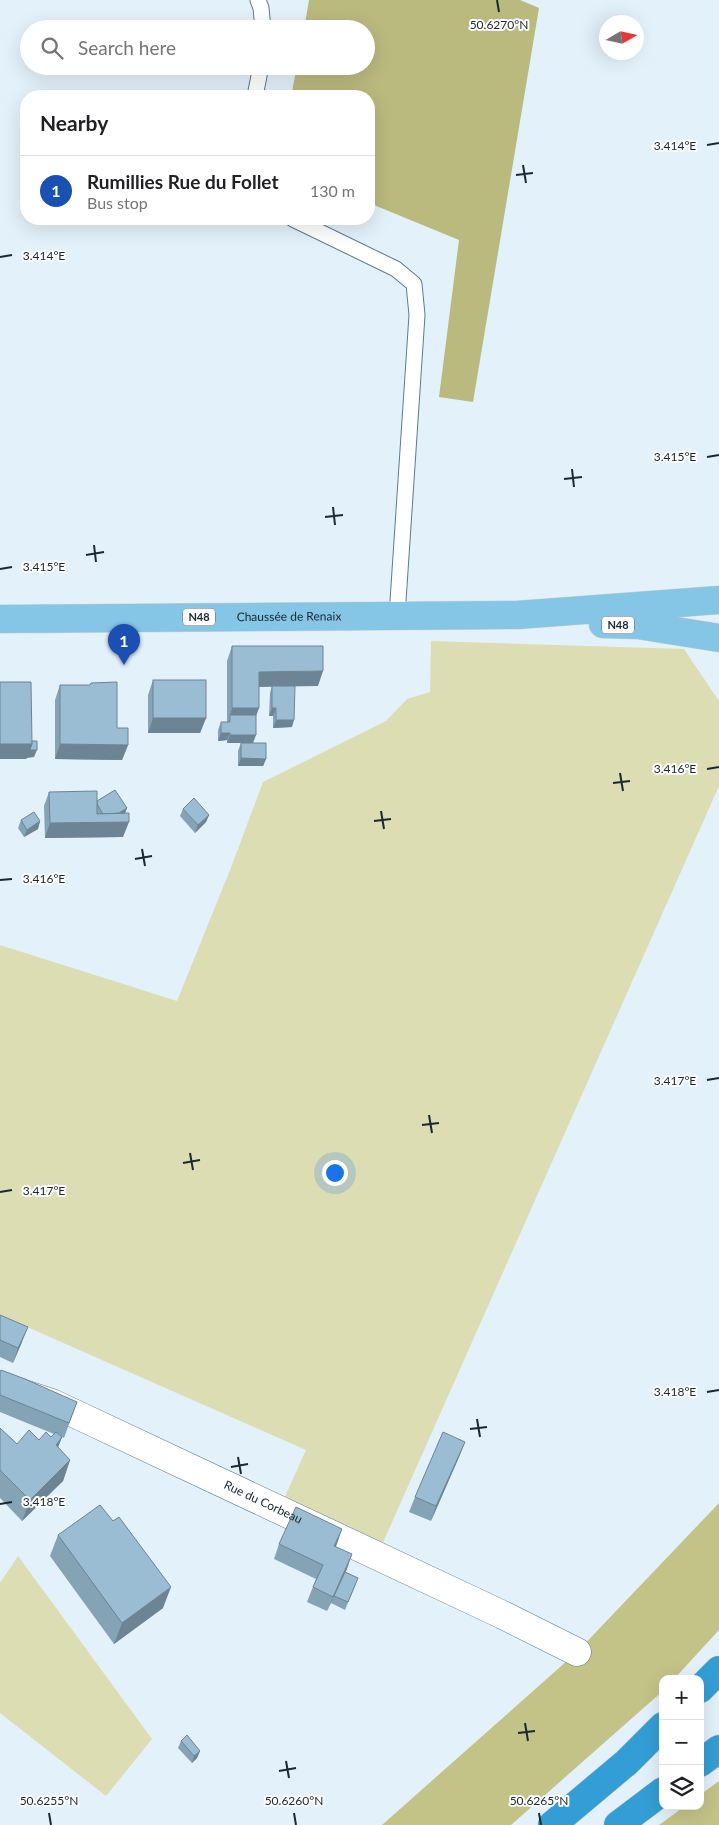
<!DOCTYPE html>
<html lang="en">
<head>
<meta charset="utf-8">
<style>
	body { margin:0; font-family:Lato,sans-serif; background:#f2f2f2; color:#202124 }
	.controls { position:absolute; right:15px; bottom:15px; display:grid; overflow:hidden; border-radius:10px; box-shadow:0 5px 20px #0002 }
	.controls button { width:45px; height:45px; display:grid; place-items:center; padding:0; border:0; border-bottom:1px solid #e0e0e0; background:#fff; color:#202124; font:25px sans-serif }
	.compass { position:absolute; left:599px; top:15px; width:45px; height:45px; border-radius:50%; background:#fff; box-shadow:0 5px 20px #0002; rotate:81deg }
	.you { position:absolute; left:334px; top:1172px; width:18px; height:18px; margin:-12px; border:4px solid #fff; border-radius:50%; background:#1a73e8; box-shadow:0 0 0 8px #1a73e833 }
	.badge { display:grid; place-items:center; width:32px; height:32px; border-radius:50%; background:#ea580c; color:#fff; font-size:16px; font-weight:700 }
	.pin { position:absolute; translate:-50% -41px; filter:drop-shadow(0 1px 2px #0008) }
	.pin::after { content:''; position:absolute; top:26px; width:18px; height:15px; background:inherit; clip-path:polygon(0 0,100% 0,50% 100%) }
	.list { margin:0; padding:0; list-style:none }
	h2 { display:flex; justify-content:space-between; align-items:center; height:65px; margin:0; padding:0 20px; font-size:21px }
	h2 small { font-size:16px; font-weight:400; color:#757577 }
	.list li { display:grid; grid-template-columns:32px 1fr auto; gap:15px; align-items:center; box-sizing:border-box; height:70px; padding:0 20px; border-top:1px solid #e0e0e0 }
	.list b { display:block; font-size:19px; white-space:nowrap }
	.list p { margin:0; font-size:16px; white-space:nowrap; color:#757577 }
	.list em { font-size:16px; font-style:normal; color:#757577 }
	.icon { flex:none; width:28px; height:28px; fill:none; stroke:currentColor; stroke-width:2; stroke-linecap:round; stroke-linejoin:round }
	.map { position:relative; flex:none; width:719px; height:1825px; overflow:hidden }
	.search { position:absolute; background:#fff; box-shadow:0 5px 20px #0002; left:20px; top:20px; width:355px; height:55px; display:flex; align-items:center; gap:12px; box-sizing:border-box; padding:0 18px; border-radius:28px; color:#757577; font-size:19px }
	.panel { position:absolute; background:#fff; box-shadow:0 5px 20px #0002; left:20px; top:90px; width:355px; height:135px; border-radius:20px }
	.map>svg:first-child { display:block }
</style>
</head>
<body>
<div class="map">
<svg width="719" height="1825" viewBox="0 0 719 1825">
	<rect width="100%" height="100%" fill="#e3f1fa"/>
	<!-- green -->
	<g fill="#ddddb4">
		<polygon points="431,641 684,649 719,701 719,786 377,1556 279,1510 306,1450 0,1315 0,945 177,1001 230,870 263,782 386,721 407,699 430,692"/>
		<polygon points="18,1556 152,1739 106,1796 0,1713 0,1583"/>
	</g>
	<!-- forest -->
	<g fill="#c3c388">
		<polygon points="719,1503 719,1630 674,1679 663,1679 663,1690 656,1697 511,1825 382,1825 577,1652"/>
		<polygon points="719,1781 719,1825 659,1825 685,1806 700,1806 700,1795"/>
	</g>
	<!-- water -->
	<polygon fill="#bab97e" points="309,0 520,0 539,8 473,402 439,397 459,240 369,203 369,96 291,96 297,66 366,66 366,29 304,29"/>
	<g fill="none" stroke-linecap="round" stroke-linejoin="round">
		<!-- lane casing -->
		<g stroke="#5a7b8f" stroke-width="17">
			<g id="lane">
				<polyline points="258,0 261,8 263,29"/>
				<polyline points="255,96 261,66"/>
				<polyline points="293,219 396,269 414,284 417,315 397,616"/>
			</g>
		</g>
		<!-- street casing -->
		<g stroke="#5a7b8f" stroke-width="29">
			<g id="street">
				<path id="s1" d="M0,1386l52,17 451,212 74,37"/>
			</g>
		</g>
		<!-- primary casing -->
		<g stroke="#cdd0d1" stroke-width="29">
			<g id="primary">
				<path id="s2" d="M0,619l517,-4 202,-15"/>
				<polyline points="603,624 638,625 719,638"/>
			</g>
		</g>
		<!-- highway casing -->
		<g stroke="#cdd0d1" stroke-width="29">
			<g id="highway">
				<polyline points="700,1689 719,1670"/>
				<polyline points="700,1763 719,1749"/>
				<polyline points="552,1825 627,1762 663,1726"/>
				<polyline points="618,1825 663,1791"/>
			</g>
		</g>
		<!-- lane -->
		<use href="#lane" stroke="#fff" stroke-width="15"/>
		<!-- street -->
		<use href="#street" stroke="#fff" stroke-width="28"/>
		<!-- primary -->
		<use href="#primary" stroke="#85c5e6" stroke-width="28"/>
		<!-- highway -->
		<use href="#highway" stroke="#339ed5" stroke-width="28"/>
	</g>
	<!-- wall -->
	<g fill="#84a3b5">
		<polygon points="232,646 318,686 287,686 292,727 273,728 273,716 269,716 270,693 272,686 259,687 253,743 227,743 227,740 218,741 218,730 221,722 227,722 227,661"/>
		<polygon points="153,680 206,718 200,733 148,733 148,695"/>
		<polygon points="91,683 117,728 128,745 122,760 55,759 55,700 60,685 90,685"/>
		<polygon points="241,743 266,759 263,766 238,766 238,751"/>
		<polygon points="49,792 97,801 127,808 125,813 123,837 45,838 44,806"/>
		<polygon points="183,809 209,815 206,822 195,833 180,816"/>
		<polygon points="21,820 40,821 38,829 24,837 18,828"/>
		<polygon points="0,1315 22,1342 13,1363 0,1357"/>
		<polygon points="0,1372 77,1402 64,1438 62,1437 58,1447 70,1460 63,1481 22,1521 0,1498 0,1428 17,1444 51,1437 54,1434 0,1412"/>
		<polygon points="465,1442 459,1457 431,1521 409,1512 415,1497"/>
		<polygon points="58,1535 163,1608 114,1644 50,1556"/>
		<polygon points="279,1544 336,1546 347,1569 345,1572 358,1578 345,1610 331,1603 327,1611 307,1602 316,1579 274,1559"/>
		<polygon points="181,1741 200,1751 197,1758 192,1763 178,1748"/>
	</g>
	<!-- shaded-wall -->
	<g fill="#6c8494">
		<polygon points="323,671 318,686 253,687 259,672"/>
		<polygon points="232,708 259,708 254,722 230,715"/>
		<polygon points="272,708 276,708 273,716 269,716"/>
		<polygon points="153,718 206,718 200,733 148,733"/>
		<polygon points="276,720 294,720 292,727 273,728"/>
		<polygon points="221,733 230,733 227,740 218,741"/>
		<polygon points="230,735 256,735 253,743 227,743"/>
		<polygon points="0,744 32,744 37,750 34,757 27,758 26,759 0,759"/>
		<polygon points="60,744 128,745 122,760 55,759"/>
		<polygon points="241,758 266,759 263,766 238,766"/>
		<polygon points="127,808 124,816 129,822 123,837 45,838 50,823 107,822"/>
		<polygon points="209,815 206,822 195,833 198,825"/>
		<polygon points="40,821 38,829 24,837 27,830"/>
		<polygon points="28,1327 22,1342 13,1363 18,1348"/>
		<polygon points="62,1437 54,1458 56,1445"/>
		<polygon points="465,1442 459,1457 431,1521 436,1506"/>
		<polygon points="70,1460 63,1481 22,1521 30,1500"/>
		<polygon points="342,1529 337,1544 329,1560 334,1546"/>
		<polygon points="352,1554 347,1569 334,1596 327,1611 333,1597"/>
		<polygon points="171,1587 163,1608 114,1644 122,1623"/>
		<polygon points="200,1751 197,1758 192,1763 194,1756"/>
	</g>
	<!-- building -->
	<g fill="#9abdd3" stroke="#6c8494">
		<polygon points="232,646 323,646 323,671 259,672 259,708 232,708"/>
		<rect x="153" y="680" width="53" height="38"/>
		<polygon points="0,682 31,682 32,744 0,744"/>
		<polygon points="117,682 117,728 128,728 128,745 60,744 60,685 90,685 91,683"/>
		<polygon points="272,686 295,686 294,720 276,720 276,708 272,708"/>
		<polygon points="230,715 256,715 256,735 230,735 230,733 221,733 221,722 230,722"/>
		<polygon points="32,741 37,741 37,750 30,750 32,744"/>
		<polygon points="241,743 266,743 266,759 241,758"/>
		<polygon points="115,790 127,808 119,813 103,814 97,804 97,801"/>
		<polygon points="97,791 97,814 129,813 129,822 50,823 49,792"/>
		<polygon points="194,798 209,815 198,825 183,809"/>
		<polygon points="34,812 40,821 27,830 21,820"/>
		<polygon points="0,1315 28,1327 18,1348 0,1340"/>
		<polygon points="1,1370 25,1379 77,1402 69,1423 0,1395 0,1372"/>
		<polygon points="0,1428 17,1444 29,1430 39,1440 46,1432 51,1437 56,1432 62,1437 56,1445 70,1460 30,1500 0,1470"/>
		<polygon points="443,1432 465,1442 436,1506 415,1497"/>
		<polygon points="100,1505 113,1521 119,1517 171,1587 122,1623 58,1535"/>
		<polygon points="296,1507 342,1529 334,1546 352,1554 333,1597 313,1587 323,1565 279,1544"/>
		<polygon points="345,1572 358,1578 348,1602 334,1596"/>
		<polygon points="187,1735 200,1751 194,1756 181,1741"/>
	</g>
	<!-- ticks -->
	<path fill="none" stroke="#1a2830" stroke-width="2" d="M497,0l2,12M707,145l12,-2M523,165l3,18M516,175l17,-2M0,257l12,-2M707,457l12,-2M572,469l2,18M564,479l18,-2M333,507l2,18M325,517l18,-2M94,545l2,17M86,555l18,-3M0,569l12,-2M707,769l12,-2M620,773l3,18M613,783l17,-2M381,811l3,18M374,821l17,-2M142,849l3,17M135,859l17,-3M0,880l12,-1M707,1080l12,-2M429,1115l3,18M422,1125l17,-2M190,1153l3,17M183,1163l17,-3M0,1192l12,-2M707,1392l12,-2M477,1419l3,18M470,1429l17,-2M238,1457l3,17M231,1467l17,-3M0,1504l12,-2M525,1723l3,18M518,1733l17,-2M286,1761l3,17M279,1771l17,-3M49,1813l2,12M294,1813l2,12M539,1813l2,12"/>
	<g text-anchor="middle" stroke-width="4" stroke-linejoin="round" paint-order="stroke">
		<!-- shield labels -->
		<g fill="#fcfcfc" stroke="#5e686d" stroke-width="1">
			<rect x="183" y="608.5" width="32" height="17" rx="4"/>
			<rect x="602" y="616.5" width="32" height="17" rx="4"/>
		</g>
		<g font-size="11" font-weight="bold" fill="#1a2830">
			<text x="199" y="621">N48</text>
			<text x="618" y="629">N48</text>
		</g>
		<!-- street labels -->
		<g font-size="12" fill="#1a2830" stroke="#fcfcfc">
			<text dy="4" stroke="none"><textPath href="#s2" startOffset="289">Chaussée de Renaix</textPath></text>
			<text dy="4" stroke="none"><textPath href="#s1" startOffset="288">Rue du Corbeau</textPath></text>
		</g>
	</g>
	<g font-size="12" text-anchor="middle" fill="#1a2830" stroke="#fcfcfc" stroke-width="4" stroke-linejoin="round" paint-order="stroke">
		<text x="499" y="29">50.6270°N</text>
		<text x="675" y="150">3.414°E</text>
		<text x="44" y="260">3.414°E</text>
		<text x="675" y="461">3.415°E</text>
		<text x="44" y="571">3.415°E</text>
		<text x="675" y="773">3.416°E</text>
		<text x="44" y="883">3.416°E</text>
		<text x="675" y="1085">3.417°E</text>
		<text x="44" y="1195">3.417°E</text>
		<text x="675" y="1396">3.418°E</text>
		<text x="44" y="1506">3.418°E</text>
		<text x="49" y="1805">50.6255°N</text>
		<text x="294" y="1805">50.6260°N</text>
		<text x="539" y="1805">50.6265°N</text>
	</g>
</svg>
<div class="controls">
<button>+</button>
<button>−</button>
<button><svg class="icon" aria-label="layers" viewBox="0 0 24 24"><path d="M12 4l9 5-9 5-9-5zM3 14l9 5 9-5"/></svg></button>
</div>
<svg class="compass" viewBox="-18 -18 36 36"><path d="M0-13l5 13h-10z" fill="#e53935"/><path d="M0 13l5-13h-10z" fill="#757577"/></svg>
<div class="you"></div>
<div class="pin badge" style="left:124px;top:665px;background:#1a4fb4">1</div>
<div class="search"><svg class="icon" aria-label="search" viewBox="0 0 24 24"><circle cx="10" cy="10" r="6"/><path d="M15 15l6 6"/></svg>Search here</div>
<section class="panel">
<h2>Nearby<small></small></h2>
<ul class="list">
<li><span class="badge" style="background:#1a4fb4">1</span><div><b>Rumillies Rue du Follet</b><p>Bus stop</p></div><em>130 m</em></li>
</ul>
</section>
</div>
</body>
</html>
